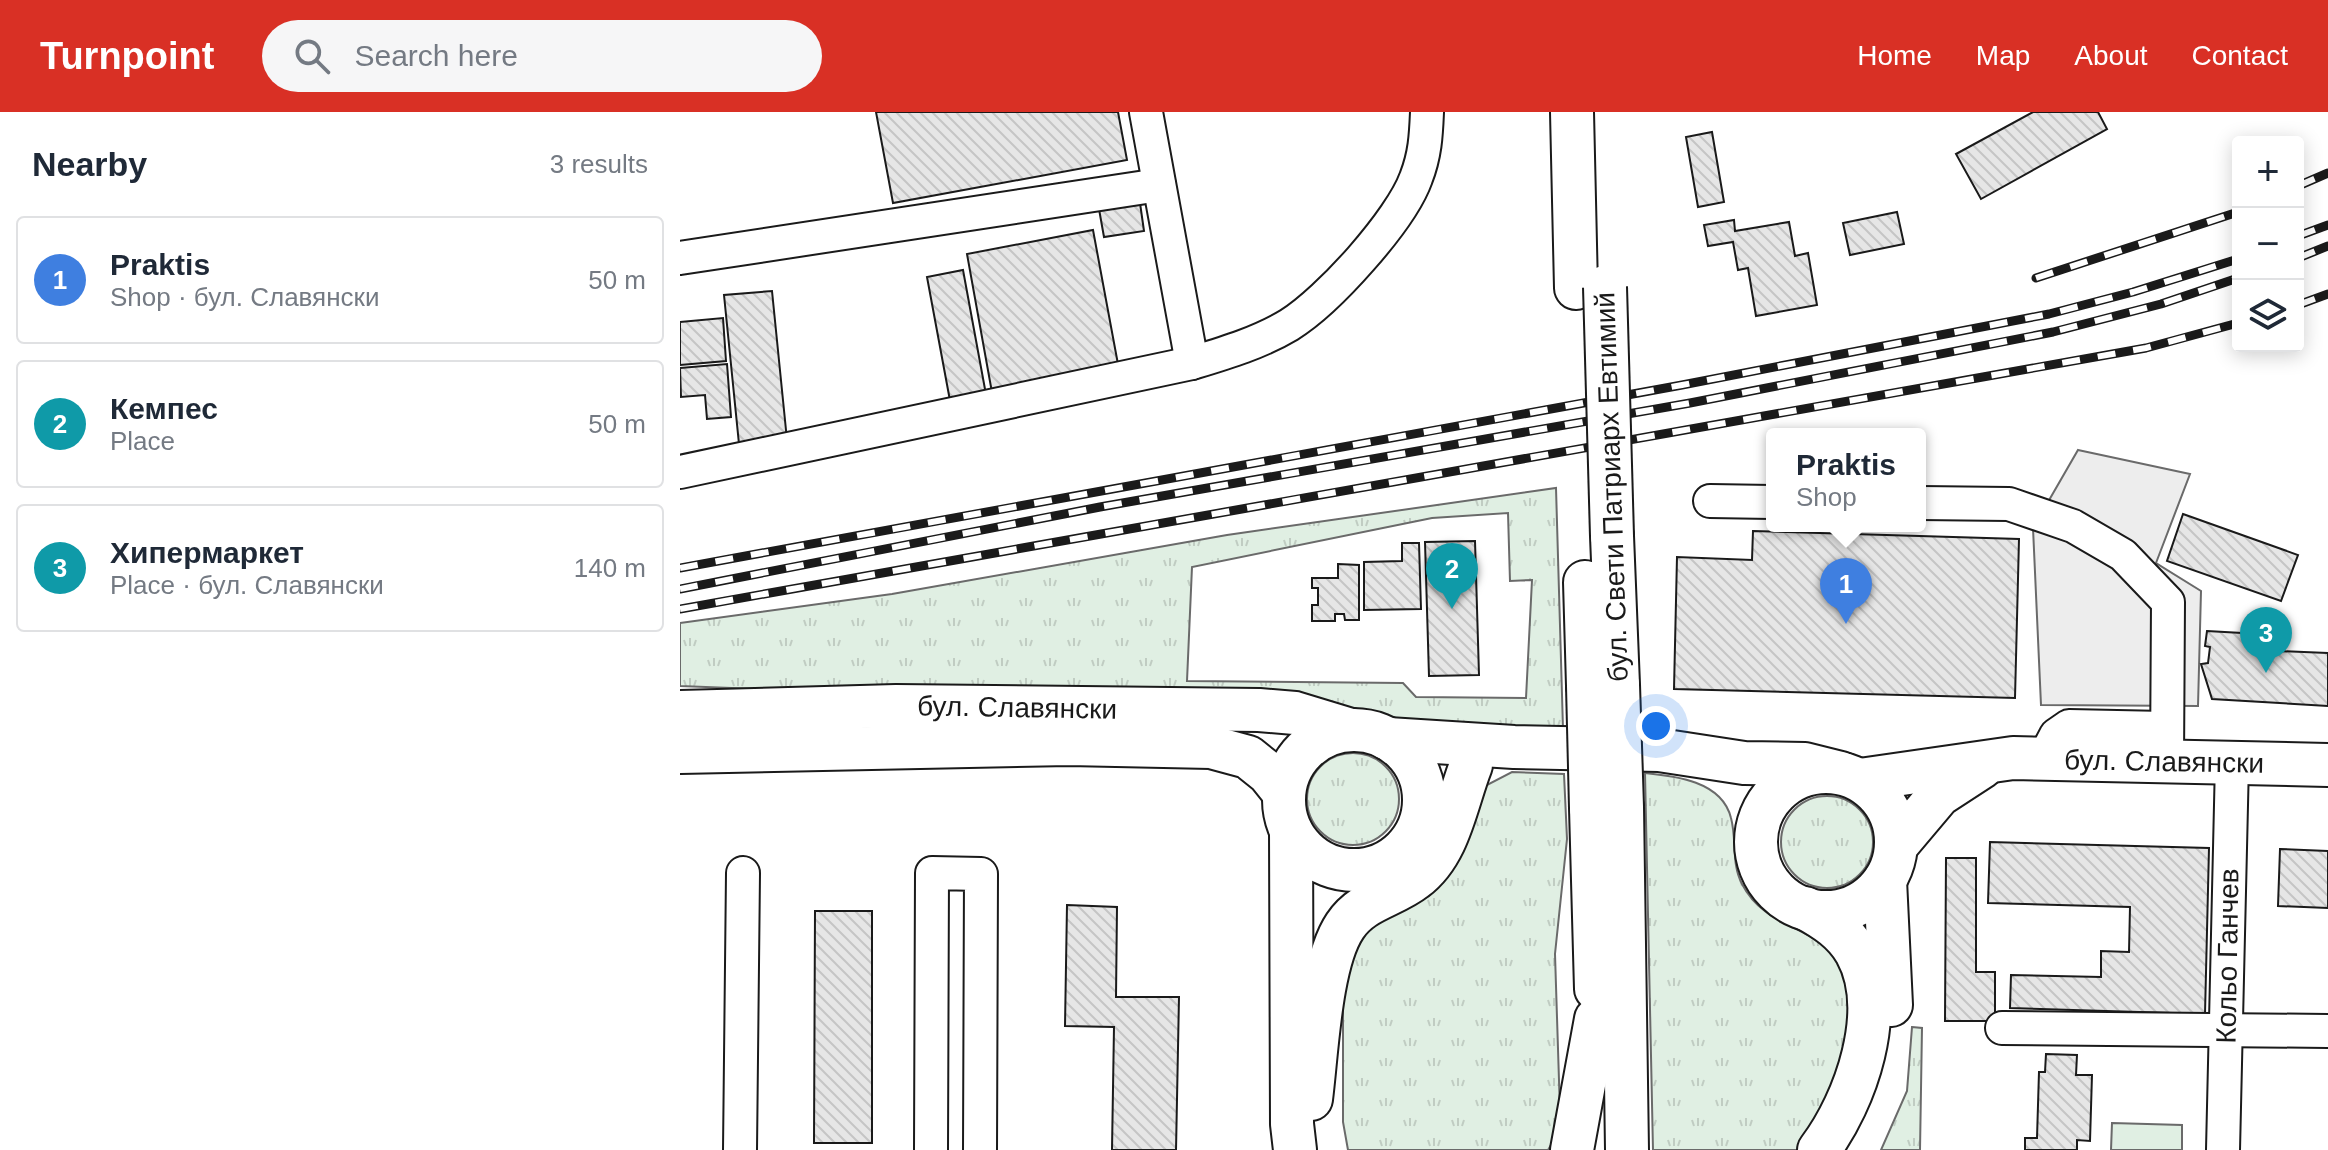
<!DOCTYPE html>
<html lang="en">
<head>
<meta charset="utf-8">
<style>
	body { margin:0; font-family:Helvetica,sans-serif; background:#f6f6f7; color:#1f2937 }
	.controls { position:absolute; right:24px; top:24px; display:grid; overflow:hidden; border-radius:8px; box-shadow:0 4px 20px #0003 }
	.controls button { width:72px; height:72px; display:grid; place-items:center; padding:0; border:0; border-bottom:2px solid #e0e1e3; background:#fff; color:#1f2937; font:40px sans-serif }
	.you { position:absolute; left:976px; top:614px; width:28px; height:28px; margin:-20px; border:6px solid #fff; border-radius:50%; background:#1a73e8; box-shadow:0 0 0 12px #1a73e833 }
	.badge { display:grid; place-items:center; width:52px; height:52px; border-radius:50%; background:#d93025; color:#fff; font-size:26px; font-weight:700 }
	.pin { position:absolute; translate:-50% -66px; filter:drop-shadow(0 2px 4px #0008) }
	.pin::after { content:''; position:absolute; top:42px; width:28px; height:24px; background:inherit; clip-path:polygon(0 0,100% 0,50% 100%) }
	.popup { position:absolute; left:1086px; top:316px; width:160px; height:104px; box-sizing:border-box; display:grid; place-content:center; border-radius:8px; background:#fff; filter:drop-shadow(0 2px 6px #0005); font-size:26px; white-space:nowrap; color:#747a83 }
	.popup b { font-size:30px; color:#1f2937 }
	.popup::after { content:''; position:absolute; left:50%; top:100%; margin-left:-16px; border:16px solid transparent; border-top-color:#fff }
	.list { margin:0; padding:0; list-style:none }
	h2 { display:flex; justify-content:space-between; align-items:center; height:104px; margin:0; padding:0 32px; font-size:34px }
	h2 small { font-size:26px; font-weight:400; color:#747a83 }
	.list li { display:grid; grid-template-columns:52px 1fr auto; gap:24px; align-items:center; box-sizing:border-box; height:128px; margin:0 16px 16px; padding:0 16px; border:2px solid #e0e1e3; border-radius:8px }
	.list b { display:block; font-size:30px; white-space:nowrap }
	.list p { margin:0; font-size:26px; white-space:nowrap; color:#747a83 }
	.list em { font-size:26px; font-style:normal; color:#747a83 }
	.icon { flex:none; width:44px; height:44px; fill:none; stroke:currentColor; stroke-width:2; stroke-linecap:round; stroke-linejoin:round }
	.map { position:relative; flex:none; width:1648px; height:1038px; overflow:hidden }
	header { display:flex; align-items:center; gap:48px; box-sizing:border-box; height:112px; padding:0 40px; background:#d93025; color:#fff }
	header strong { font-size:38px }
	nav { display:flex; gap:44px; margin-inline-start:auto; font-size:28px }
	.search { width:560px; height:72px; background:#f6f6f7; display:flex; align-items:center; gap:20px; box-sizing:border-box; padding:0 28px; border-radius:44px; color:#747a83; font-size:30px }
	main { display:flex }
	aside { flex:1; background:#fff }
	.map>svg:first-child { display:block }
</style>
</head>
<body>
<header>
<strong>Turnpoint</strong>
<div class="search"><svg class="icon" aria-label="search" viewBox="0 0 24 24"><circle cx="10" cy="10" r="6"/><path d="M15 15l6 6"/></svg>Search here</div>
<nav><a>Home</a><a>Map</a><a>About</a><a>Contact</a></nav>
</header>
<main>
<aside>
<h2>Nearby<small>3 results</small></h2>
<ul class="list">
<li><span class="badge" style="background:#3f7fe0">1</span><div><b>Praktis</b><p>Shop · бул. Славянски</p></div><em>50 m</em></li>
<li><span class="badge" style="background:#0f9aa8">2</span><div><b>Кемпес</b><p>Place</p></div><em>50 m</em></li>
<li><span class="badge" style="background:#0f9aa8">3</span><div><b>Хипермаркет</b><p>Place · бул. Славянски</p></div><em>140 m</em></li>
</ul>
</aside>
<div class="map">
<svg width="1648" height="1038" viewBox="0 0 1648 1038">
	<defs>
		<pattern id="grass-tufts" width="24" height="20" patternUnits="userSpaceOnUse" patternTransform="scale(2)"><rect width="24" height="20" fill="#e0efe3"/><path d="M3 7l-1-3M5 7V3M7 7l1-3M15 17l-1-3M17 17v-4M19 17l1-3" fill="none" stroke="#c0ccc2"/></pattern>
		<pattern id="building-back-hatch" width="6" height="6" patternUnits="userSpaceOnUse" patternTransform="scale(2)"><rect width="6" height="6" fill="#e6e6e6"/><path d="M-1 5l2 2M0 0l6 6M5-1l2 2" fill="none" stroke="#c5c5c5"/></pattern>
	</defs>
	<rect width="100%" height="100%" fill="#fff"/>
	<!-- grass -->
	<g fill="url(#grass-tufts)" stroke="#6a6a6a" stroke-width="2" fill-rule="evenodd">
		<path d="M876,376l7,241 -161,-2 -25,-11 -28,-4 -669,-26v-63l212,-29 335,-59zM828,401l2,68 22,-1 -6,118 -110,-1 -13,-14 -216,-2 5,-114 240,-49z"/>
		<circle cx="673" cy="687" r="46"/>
		<polygon points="832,660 884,662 887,727 875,842 880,1000 871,1033 868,1038 668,1038 663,1010 663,865 674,831 803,675"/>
		<path d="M965,661c30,3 77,8 86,45 6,22 0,45 11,66 17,33 47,39 76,57 34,20 31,57 29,92 -1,9 0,21 -3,30 -10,30 -31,59 -45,87h-146z"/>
		<circle cx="1147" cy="730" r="46"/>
		<polygon points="1232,915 1242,916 1240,1038 1201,1038 1227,979"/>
	</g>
	<!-- pitch -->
	<polygon fill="#e0efe3" stroke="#6a6a6a" stroke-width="2" points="1432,1011 1502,1013 1502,1038 1431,1038"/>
	<!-- parking -->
	<polygon fill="#ededed" stroke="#6a6a6a" stroke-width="2" points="1398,338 1510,362 1476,451 1521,479 1518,594 1361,593 1353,416"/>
	<!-- building -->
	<g fill="url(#building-back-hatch)" stroke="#1a1a1a" stroke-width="2">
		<polygon points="196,0 438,0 447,48 213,91"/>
		<polygon points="1353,0 1418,0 1427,17 1301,87 1276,42"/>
		<polygon points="1032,20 1044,90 1018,95 1006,25"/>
		<polygon points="460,91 464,119 424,125 419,97"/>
		<polygon points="1217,100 1224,132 1170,143 1163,111"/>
		<polygon points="1054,108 1055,119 1109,110 1115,144 1128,141 1137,193 1076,204 1068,156 1058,158 1053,130 1028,134 1024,113"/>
		<polygon points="413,118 440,263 313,286 287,142"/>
		<polygon points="283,158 307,288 271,294 247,165"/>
		<polygon points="92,179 107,328 59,332 44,183"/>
		<polygon points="43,206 46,249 0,253 0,210"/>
		<polygon points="47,252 51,305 27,307 25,283 1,285 0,256"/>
		<polygon points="1503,402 1618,443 1601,489 1487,449"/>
		<polygon points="1073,419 1339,427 1335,586 994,577 997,445 1072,448"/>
		<polygon points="795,429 799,563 749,564 745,430"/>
		<polygon points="722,431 739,431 741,497 684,498 684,450 722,449"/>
		<polygon points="658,452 679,453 679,508 665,508 664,502 655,502 655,509 632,509 632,493 638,493 638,476 632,476 632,466 658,466"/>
		<polygon points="1527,519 1597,523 1597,539 1648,541 1648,594 1532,587 1521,552 1528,551 1530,535 1525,534"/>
		<polygon points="1310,730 1529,736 1525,902 1330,896 1331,863 1421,865 1421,839 1449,840 1450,795 1308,791"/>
		<polygon points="1600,737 1648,739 1648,796 1598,794"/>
		<polygon points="1266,746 1296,746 1296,860 1315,860 1315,909 1265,909"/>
		<polygon points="387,793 437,795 436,885 499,885 496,1038 432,1038 434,915 385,914"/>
		<polygon points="135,799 192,799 192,1031 134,1031"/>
		<polygon points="1366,942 1397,943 1396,963 1412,963 1410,1029 1397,1028 1397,1038 1345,1038 1345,1026 1357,1026 1359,960 1365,960"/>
	</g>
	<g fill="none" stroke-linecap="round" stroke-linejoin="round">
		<!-- minor casing -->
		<g stroke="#1a1a1a" stroke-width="36">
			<g id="minor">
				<polyline points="466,0 512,251"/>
				<polyline points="0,146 479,73"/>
				<path d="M0,360l512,-109c33,-10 67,-20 97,-38 39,-24 112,-105 127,-147 9,-23 10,-42 11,-66"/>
				<polyline points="1030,389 1092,390"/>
				<polyline points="1240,391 1329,392 1393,414 1443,443 1488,490 1487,649"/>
				<polyline points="1364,646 1376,623 1389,614 1485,616"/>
				<polyline points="1322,916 1648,919"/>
				<polyline points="60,1038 63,761"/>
				<polyline points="251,1038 252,761 301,762 300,1038"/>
				<polyline points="1543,1038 1552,650"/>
			</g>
		</g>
		<!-- major casing -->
		<g stroke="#1a1a1a" stroke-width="46">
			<g id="major">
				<polyline points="892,0 896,176"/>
				<polyline points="932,424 938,573"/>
				<polyline points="905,470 908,574"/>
				<polyline points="0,600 216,594 579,598 615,601 671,618"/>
				<circle cx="674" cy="688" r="70"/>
				<polyline points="708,627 834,635 979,638 1064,651 1125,652 1161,661"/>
				<polyline points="0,640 389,632 531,635 568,645 588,661 604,681"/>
				<circle cx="1146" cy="730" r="70"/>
				<polyline points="1180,668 1333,646 1648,653"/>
				<polyline points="942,695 947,1038"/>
				<polyline points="911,696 916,877"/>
				<polyline points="611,719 612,1012 615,1038"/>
				<polyline points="1216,734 1259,683 1302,655"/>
				<polyline points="1205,768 1211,893"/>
				<path d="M1125,796c20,11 39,23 51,44 32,58 0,149 -37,198"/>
				<path d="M631,987c6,-46 9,-136 34,-173 17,-26 47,-29 70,-47 35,-26 41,-76 56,-114"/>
				<polyline points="892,1038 916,907"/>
			</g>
		</g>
		<!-- minor -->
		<use href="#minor" stroke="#fff" stroke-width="32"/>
		<!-- major -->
		<use href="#major" stroke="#fff" stroke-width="42"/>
		<!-- rail casing -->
		<g stroke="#1a1a1a" stroke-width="9">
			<g id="rail">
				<polyline points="1618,74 1648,61"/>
				<polyline points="1618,124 1648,113"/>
				<polyline points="1618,146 1648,134"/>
				<polyline points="1356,166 1558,100"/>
				<polyline points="1618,193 1648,182"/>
				<polyline points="0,456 1002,273 1369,202 1453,180 1558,147"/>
				<polyline points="0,477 420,395 1010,291 1373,220 1481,192 1558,166"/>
				<polyline points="0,497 1466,236 1558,211"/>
			</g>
		</g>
		<!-- rail -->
		<use href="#rail" stroke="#fff" stroke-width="6" stroke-dasharray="18" stroke-linecap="butt"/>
		<!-- major-bridge casing -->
		<g stroke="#1a1a1a" stroke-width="46" stroke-linecap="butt">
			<g id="major-bridge">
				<polyline points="925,175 932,424"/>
				<polyline points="938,573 942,695"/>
				<polyline points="908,574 911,696"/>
			</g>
		</g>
		<!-- major-bridge -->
		<use href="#major-bridge" stroke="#fff" stroke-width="42"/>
	</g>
	<g text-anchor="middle" stroke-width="6" stroke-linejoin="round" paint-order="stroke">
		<!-- street labels -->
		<g font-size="28" fill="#1a1a1a" stroke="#fff">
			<text transform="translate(931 375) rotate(-92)" y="10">бул. Свети Патриарх Евтимий</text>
			<text transform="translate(337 595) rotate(1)" y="10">бул. Славянски</text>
			<text transform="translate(1484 649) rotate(1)" y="10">бул. Славянски</text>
			<text transform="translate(1547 844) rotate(-89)" y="10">Кольо Ганчев</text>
		</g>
	</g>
</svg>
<div class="controls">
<button>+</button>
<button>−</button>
<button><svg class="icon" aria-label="layers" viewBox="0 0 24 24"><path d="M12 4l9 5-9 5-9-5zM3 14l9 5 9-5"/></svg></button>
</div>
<div class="you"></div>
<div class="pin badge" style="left:1166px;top:512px;background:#3f7fe0">1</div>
<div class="popup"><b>Praktis</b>Shop</div>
<div class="pin badge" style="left:772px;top:497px;background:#0f9aa8">2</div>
<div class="pin badge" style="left:1586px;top:561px;background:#0f9aa8">3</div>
</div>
</main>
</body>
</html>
